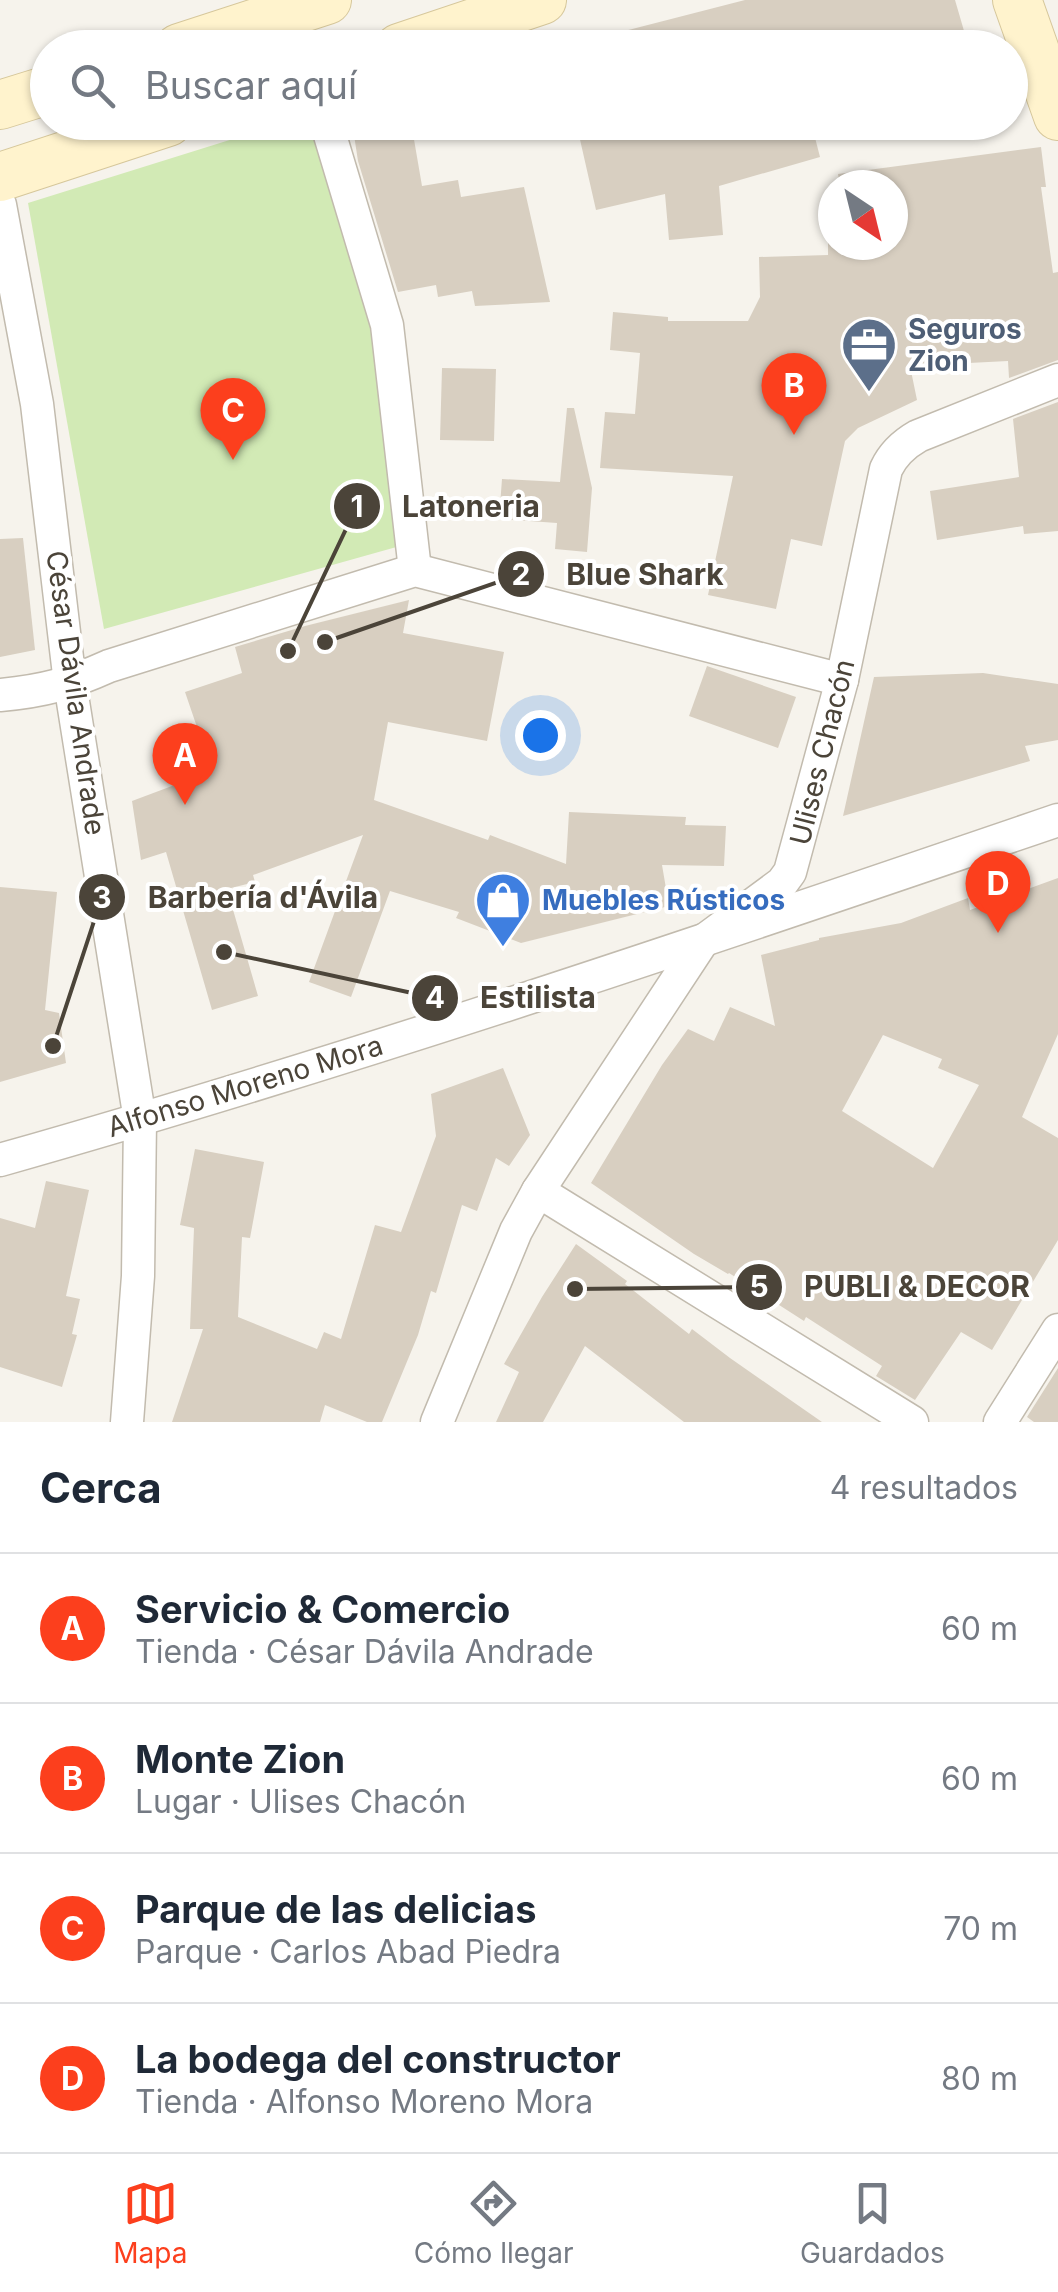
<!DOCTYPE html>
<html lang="es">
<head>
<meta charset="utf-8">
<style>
	body { margin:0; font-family:Inter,sans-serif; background:#f2f2f3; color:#1f2937 }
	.compass { position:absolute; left:818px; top:170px; width:90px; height:90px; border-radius:50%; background:#fff; box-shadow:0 2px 8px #0004; rotate:145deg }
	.you { position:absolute; left:540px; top:735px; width:35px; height:35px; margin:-25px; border:8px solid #fff; border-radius:50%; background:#1a73e8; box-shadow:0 0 0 15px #1a73e833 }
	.badge { display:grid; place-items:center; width:65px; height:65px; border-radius:50%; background:#fc3f1d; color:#fff; font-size:32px; font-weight:700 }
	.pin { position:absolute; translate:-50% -82px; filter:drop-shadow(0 2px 5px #0008) }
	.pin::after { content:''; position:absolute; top:52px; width:35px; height:30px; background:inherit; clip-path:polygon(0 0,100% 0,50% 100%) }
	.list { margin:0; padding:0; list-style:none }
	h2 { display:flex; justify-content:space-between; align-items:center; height:130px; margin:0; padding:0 40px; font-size:42px }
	h2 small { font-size:32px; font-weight:400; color:#747a83 }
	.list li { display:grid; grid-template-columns:65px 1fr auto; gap:30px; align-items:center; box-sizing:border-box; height:150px; padding:0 40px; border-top:2px solid #e0e1e3 }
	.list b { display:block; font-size:38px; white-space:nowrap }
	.list p { margin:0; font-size:32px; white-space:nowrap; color:#747a83 }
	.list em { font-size:32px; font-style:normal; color:#747a83 }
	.icon { flex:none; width:55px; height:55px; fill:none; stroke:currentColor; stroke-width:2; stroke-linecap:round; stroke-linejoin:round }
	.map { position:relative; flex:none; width:1058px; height:1422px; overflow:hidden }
	.search { position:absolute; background:#fff; box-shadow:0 2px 8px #0004; left:30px; right:30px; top:30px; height:110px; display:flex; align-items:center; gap:25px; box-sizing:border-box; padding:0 35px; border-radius:55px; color:#747a83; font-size:38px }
	.sheet { height:730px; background:#fff }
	nav { display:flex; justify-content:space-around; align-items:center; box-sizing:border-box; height:140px; border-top:2px solid #e0e1e3; background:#fff; font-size:28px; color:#747a83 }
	nav a { display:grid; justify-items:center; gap:5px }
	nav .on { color:#fc3f1d }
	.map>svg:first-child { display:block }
</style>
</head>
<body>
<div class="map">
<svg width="1058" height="1422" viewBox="0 0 1058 1422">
	<rect width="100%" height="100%" fill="#f6f3ec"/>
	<!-- green -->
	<polygon fill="#d2eab5" points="284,123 312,123 378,325 400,546 104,629 28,203"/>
	<!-- building -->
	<g fill="#d8cfc1" fill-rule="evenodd">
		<polygon points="745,0 955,0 969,48 607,48 605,36"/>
		<polygon points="352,122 411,122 422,186 458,180 461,197 524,187 550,302 475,306 472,291 438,297 436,285 398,292 358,161"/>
		<polygon points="576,122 811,122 820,157 719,186 723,235 669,240 665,194 596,210"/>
		<polygon points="1041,147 1046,187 1041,187 1053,273 1058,272 1058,360 1009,378 1008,361 910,366 917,400 858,428 845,441 822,546 791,539 776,609 708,595 733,476 600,468 605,412 635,414 640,353 610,350 613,312 668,317 668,321 748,321 760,297 759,257 828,255 828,228 833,228 833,245 893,245 893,185 840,185 838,174"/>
		<polygon points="442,368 496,369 494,441 440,440"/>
		<polygon points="1058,402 1058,531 1024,534 1023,526 937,540 930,491 1019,477 1013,419"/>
		<polygon points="567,408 574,408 592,488 587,552 555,549 557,523 499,519 502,479 560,482"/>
		<polygon points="23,538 35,650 0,657 0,539"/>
		<polygon points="409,600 403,633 504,652 487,741 388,722 374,800 488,840 490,835 566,864 569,812 686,817 685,825 726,826 724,866 662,865 669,906 521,943 456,918 459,912 390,891 351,997 309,982 363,835 253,875 255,882 227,889 258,996 212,1010 166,852 141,860 132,801 212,771 185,692 242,673 235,647 305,626"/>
		<polygon points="707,666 796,697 778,748 689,716"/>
		<polygon points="983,673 1058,684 1058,740 1025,746 1030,761 843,816 874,677"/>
		<path d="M1058,878v156l-36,83 36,21v102l-66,110 -31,-18 -46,68 -39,-24 6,-10 -76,-49 -2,4 -75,-48 -1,1 -34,-20 -103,-71 71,-118 26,-36 26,12 16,-34 45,19 -14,-71 58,-15v-2l82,-15 67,-25 2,12zM883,1035l59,24 -4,9 41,17 -46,83 -91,-57z"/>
		<polygon points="0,887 57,892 45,1010 59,1013 66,1063 0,1082"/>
		<polygon points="503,1068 530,1135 509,1166 496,1158 477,1211 462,1205 436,1293 431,1291 418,1335 382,1422 367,1422 325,1405 320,1422 172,1422 203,1329 190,1329 194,1228 180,1225 195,1149 264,1162 250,1238 242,1237 238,1317 317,1349 324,1332 341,1339 375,1225 401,1232 436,1136 431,1094"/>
		<polygon points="46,1181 89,1190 66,1296 80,1299 72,1334 77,1335 62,1387 0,1367 0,1218 35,1228"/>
		<polygon points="576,1244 627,1281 625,1284 689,1334 692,1329 730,1358 822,1422 684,1422 585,1346 543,1422 496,1422 519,1372 504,1364 542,1297"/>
		<polygon points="1058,1368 1058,1422 1034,1422 1027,1417"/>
	</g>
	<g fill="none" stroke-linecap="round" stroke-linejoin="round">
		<!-- street casing -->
		<g stroke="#c2bbae" stroke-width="35">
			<g id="street">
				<polyline points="326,122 387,325 415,570"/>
				<polyline points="0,205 37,404 70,683 140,1120 138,1276 127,1422"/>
				<path d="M0,695c44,-4 69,-11 109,-29l306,-96 427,110"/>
				<path d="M0,1160c356,-101 707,-220 1058,-340"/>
				<polyline points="538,1191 912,1422"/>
				<path d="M437,1422l79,-191 22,-40 164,-249 80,-59 8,-11 52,-192 44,-211c7,-15 18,-25 32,-33l140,-56"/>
				<polyline points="1000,1422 1058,1330"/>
			</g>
		</g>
		<!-- secondary casing -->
		<g stroke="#d6c79b" stroke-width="50">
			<g id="secondary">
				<polyline points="1017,0 1058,116"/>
				<polyline points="179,48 327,0"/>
				<polyline points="399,48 542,0"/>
				<polyline points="0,105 48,90"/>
				<polyline points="0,177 168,122"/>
			</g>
		</g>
		<!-- street -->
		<use href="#street" stroke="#fff" stroke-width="32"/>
		<!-- secondary -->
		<use href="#secondary" stroke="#fff3cd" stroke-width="48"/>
	</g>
	<!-- icons -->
	<defs>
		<g id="office-pin" transform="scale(2.875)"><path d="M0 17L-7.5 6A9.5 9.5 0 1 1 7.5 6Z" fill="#5c6f8a" stroke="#fff"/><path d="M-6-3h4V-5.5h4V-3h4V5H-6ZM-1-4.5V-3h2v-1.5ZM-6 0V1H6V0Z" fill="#fff"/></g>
		<g id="shop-pin" transform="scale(2.875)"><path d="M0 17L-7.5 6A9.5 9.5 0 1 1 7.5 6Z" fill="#3f7fe0" stroke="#fff"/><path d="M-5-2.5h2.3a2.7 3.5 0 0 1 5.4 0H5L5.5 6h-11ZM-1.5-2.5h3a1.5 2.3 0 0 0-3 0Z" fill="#fff"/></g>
	</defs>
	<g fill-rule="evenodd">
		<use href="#office-pin" x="869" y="345"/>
		<use href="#shop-pin" x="503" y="900"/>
	</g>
	<g text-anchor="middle" stroke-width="8" stroke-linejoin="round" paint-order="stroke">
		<!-- service labels -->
		<g font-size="28" font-weight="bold" fill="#4e5e75" stroke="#fff" text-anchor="start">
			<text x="908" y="339">Seguros<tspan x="908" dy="32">Zion</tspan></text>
		</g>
		<!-- street labels -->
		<g font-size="28" fill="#4b4439" stroke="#fff">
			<text transform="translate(76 693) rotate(82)" y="10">César Dávila Andrade</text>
			<text transform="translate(822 752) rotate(-76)" y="10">Ulises Chacón</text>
			<text transform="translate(245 1086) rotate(-17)" y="10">Alfonso Moreno Mora</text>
		</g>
		<!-- shop labels -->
		<g font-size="28" font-weight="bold" fill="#366cbe" stroke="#fff" text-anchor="start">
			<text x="542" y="910">Muebles Rústicos</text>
		</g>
	</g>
	<!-- callouts -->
	<path fill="none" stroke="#4b4439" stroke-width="4" d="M288 651L357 506M325 642L521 574M53 1046L102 897M224 952L435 998M575 1289L759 1287"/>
	<g fill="#4b4439" stroke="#fff" stroke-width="4">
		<circle cx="288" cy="651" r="10"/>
		<circle cx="325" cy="642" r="10"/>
		<circle cx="53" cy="1046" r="10"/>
		<circle cx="224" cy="952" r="10"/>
		<circle cx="575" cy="1289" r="10"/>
		<circle cx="357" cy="506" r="25"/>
		<circle cx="521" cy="574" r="25"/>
		<circle cx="102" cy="897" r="25"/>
		<circle cx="435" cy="998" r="25"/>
		<circle cx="759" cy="1287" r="25"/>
	</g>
	<g font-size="30" text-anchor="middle" font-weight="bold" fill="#fff">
		<text x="357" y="517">1</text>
		<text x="521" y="585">2</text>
		<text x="102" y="908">3</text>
		<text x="435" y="1008">4</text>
		<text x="759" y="1297">5</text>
	</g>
	<g font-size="30" text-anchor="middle" font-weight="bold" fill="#4b4439" stroke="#fff" stroke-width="8" stroke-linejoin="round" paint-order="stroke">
		<text x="471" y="517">Latoneria</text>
		<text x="645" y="585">Blue Shark</text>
		<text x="263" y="908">Barbería d'Ávila</text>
		<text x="538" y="1008">Estilista</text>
		<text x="917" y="1297">PUBLI &amp; DECOR</text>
	</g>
</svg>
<svg class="compass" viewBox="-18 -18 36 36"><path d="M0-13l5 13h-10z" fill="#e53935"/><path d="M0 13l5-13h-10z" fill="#747a83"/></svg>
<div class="you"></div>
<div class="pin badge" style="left:185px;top:805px">A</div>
<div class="pin badge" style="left:794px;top:435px">B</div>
<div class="pin badge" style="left:233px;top:460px">C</div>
<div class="pin badge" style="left:998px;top:933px">D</div>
<div class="search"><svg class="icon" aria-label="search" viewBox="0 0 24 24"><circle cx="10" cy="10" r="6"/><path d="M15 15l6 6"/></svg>Buscar aquí</div>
</div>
<section class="sheet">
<h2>Cerca<small>4 resultados</small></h2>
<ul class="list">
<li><span class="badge">A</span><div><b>Servicio &amp; Comercio</b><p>Tienda · César Dávila Andrade</p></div><em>60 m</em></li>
<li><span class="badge">B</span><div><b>Monte Zion</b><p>Lugar · Ulises Chacón</p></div><em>60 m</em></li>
<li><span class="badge">C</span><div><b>Parque de las delicias</b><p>Parque · Carlos Abad Piedra</p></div><em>70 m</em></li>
<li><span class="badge">D</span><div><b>La bodega del constructor</b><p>Tienda · Alfonso Moreno Mora</p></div><em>80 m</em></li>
</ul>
</section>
<nav>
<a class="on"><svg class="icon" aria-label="map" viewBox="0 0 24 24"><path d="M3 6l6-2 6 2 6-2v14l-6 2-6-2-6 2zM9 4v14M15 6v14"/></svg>Mapa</a>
<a><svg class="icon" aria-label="directions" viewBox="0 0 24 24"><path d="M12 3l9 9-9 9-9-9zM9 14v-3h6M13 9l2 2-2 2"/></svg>Cómo llegar</a>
<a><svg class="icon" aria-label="saved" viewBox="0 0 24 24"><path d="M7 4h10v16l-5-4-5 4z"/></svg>Guardados</a>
</nav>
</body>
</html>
